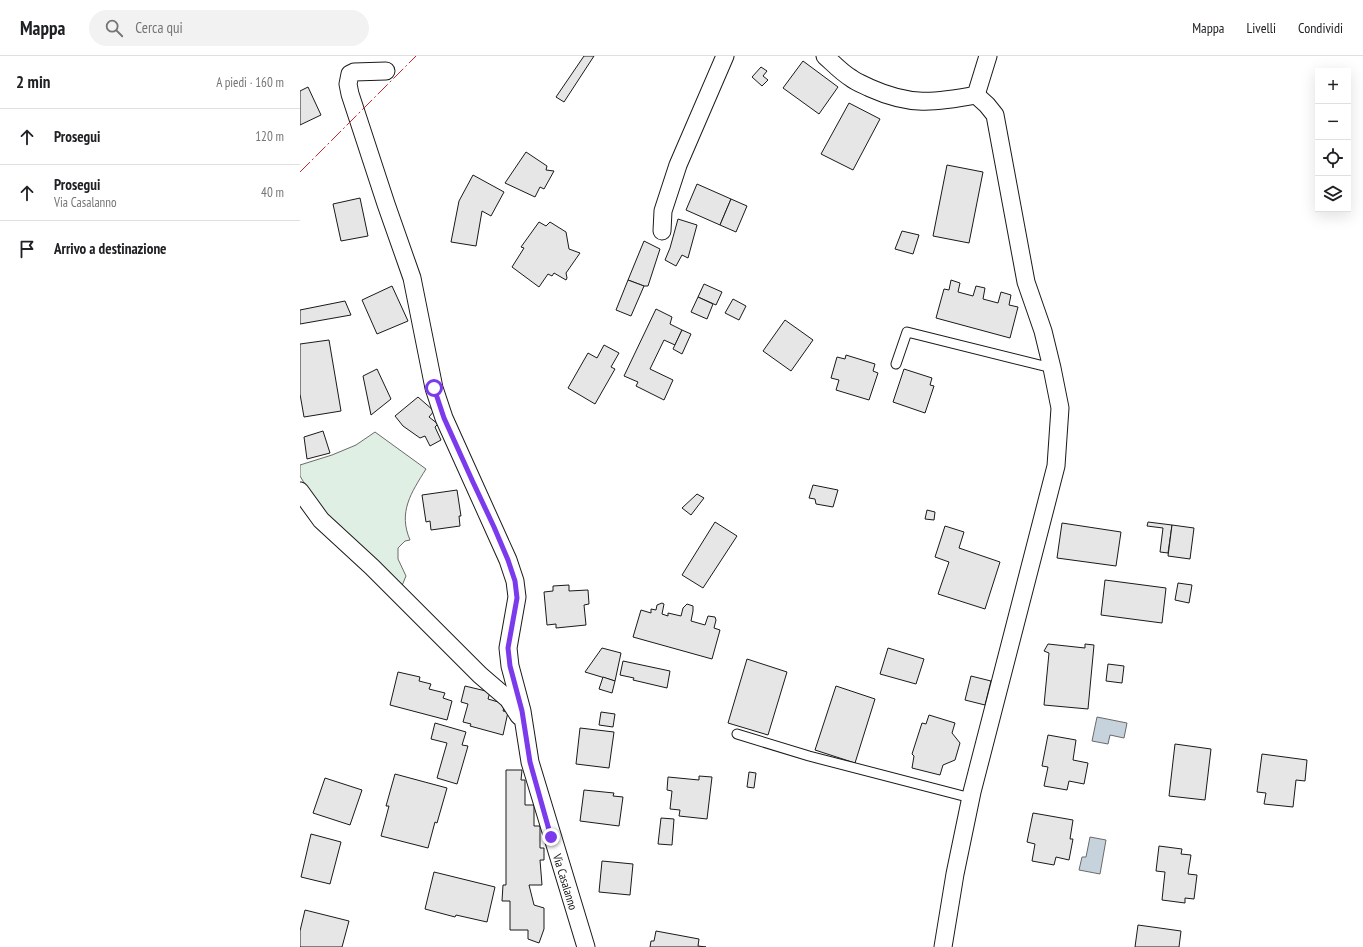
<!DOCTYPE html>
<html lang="it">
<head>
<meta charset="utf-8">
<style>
	body { margin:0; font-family:"PT Sans Narrow",sans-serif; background:#f2f2f2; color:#202124 }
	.controls { position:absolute; right:12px; top:12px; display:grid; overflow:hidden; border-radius:0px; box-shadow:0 4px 16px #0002 }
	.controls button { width:36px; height:36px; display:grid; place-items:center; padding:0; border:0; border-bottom:1px solid #e0e0e0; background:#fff; color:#202124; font:20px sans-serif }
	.stop { position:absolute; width:12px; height:12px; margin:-9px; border:3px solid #7c3aed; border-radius:50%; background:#fff }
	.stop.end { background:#7c3aed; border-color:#fff; box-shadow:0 1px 4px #0008 }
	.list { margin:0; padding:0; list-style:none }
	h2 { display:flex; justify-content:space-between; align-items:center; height:52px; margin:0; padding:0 16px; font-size:17px }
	h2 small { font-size:13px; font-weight:400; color:#757577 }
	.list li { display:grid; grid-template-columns:26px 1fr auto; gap:12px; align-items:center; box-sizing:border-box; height:56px; padding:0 16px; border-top:1px solid #e0e0e0 }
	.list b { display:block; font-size:15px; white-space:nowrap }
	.list p { margin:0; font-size:13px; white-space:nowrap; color:#757577 }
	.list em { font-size:13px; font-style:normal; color:#757577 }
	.icon { flex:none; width:22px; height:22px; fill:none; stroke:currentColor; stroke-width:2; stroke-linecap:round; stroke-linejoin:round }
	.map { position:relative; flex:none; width:1063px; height:891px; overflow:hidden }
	header { display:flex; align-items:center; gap:24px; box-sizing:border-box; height:56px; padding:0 20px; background:#fff; border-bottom:1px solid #e0e0e0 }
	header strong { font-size:19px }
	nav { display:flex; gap:22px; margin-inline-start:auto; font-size:14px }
	.search { width:280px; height:36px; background:#f2f2f2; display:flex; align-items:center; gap:10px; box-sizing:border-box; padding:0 14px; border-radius:22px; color:#757577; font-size:15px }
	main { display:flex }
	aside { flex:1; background:#fff }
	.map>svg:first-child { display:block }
</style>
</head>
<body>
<header>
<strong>Mappa</strong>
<div class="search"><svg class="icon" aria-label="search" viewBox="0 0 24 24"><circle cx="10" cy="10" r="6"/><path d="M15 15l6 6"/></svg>Cerca qui</div>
<nav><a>Mappa</a><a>Livelli</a><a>Condividi</a></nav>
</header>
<main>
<aside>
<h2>2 min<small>A piedi · 160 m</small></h2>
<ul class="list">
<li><svg class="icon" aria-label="ahead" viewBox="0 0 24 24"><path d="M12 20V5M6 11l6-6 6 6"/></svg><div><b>Prosegui</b></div><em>120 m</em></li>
<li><svg class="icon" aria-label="ahead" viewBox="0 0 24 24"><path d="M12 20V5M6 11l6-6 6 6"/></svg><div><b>Prosegui</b><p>Via Casalanno</p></div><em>40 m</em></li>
<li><svg class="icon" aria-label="arrive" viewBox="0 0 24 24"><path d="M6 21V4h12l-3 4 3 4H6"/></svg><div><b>Arrivo a destinazione</b></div></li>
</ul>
</aside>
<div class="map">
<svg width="1063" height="891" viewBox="0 0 1063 891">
	<rect width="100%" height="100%" fill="#fff"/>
	<!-- green -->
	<path fill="#e0efe3" stroke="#6a6a6a" d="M75,376l51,37c-15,24 -28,43 -16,71l-5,1 -7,7v11l8,17 -5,12 -79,-75 -22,-37v-11l32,-10 24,-10z"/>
	<!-- water -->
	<g fill="#c6d2dc" stroke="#6a6a6a">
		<polygon points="797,661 827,667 824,682 810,679 808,688 792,685"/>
		<polygon points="790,781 806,784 800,818 779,814 782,801 786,801"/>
	</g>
	<!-- building -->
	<g fill="#e6e6e6" stroke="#1a1a1a">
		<polygon points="284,0 294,0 264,46 256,41"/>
		<polygon points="503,5 538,31 519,58 483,32"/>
		<polygon points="461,11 467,15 463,20 468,24 462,30 452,21"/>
		<polygon points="8,31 21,59 0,69 0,35"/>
		<polygon points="549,47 580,63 553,114 521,98"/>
		<polygon points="226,96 247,110 246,114 254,115 244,133 240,131 235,141 205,127"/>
		<polygon points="647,109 683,116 669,187 633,180"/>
		<polygon points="173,119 204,136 191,160 182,155 176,190 151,186 159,145"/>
		<polygon points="397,128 431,143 420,169 386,154"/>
		<polygon points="60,142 68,180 41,185 33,148"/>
		<polygon points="431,143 447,150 436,176 420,169"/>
		<polygon points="378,163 397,169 388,202 382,199 376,210 365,204 370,192"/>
		<polygon points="239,166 246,170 250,166 266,176 269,193 280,197 266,217 267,222 266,224 254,217 252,220 248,218 239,231 212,211 224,192 221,191"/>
		<polygon points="602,175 619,179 613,198 595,193"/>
		<polygon points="344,185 360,193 348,230 344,230 328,224"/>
		<polygon points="328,224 344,230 331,260 316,254"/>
		<polygon points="651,224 660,227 658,236 673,240 676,230 685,232 683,243 698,247 701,236 711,239 709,249 718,251 710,282 636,262 644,233 649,234"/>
		<polygon points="404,228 422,236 416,249 398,241"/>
		<polygon points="92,230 108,265 77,278 62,244"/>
		<polygon points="398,241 413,248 407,263 391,256"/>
		<polygon points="433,243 446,250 439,264 425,257"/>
		<polygon points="45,245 51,259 0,268 0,254"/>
		<polygon points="356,253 372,261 370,268 382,274 375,289 364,284 350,313 373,324 364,344 336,330 338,326 324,320"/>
		<polygon points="485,264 513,284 491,315 463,295"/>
		<polygon points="382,274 391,278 382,298 373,293"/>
		<polygon points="29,284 41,355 4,361 0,338 0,288"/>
		<polygon points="304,289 319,297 311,311 315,313 295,348 268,332 288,297 297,302"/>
		<polygon points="546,299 575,308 573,315 578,317 569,344 536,334 539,324 531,322 537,301 545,303"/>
		<polygon points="77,313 91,343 71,359 63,320"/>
		<polygon points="604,313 632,322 630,329 634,330 625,357 593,346"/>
		<polygon points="118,341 134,355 129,361 138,368 135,371 141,384 130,390 125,380 120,382 103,370 95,360"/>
		<polygon points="23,375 30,397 7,403 4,381"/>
		<polygon points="513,429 538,434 533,451 516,448 515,443 509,442"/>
		<polygon points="157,434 161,460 159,460 160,470 131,474 130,465 126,466 122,439"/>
		<polygon points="397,438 404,442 391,459 382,452"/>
		<polygon points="627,454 635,456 634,464 625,463"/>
		<polygon points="415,466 437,480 403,532 382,519"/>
		<polygon points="848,466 872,469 868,497 860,496 863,472 847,470"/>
		<polygon points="762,467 821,476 816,510 757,502"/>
		<polygon points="872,469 894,472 890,503 868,500"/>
		<polygon points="645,470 664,476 659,492 700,506 685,553 638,538 649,506 635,501"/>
		<polygon points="805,524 866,532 862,567 801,559"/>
		<polygon points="878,527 892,529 889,547 875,544"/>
		<polygon points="269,529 269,535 288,534 289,548 284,549 286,569 256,572 256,568 247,569 244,536 253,535 253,530"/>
		<polygon points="362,547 364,548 362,558 368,560 368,557 381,560 383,552 387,548 393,550 393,555 391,565 405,569 408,560 415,561 416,564 414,572 420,574 412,603 333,581 341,554 351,557 351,553 356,554 357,549"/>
		<polygon points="748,588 785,592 785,588 794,589 788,653 744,649 749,597 744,595"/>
		<polygon points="302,592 321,597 315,625 285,616"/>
		<polygon points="588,592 624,603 616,628 580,618"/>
		<polygon points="447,603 487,616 468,679 428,667"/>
		<polygon points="323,605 370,615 367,632 333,624 334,622 320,619"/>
		<polygon points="808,608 824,610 822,627 806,625"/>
		<polygon points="98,616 120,621 119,625 131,628 129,633 145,637 143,642 152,645 147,664 90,649"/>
		<polygon points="671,620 691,625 685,649 665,644"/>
		<polygon points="303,621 315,625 312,637 299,633"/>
		<polygon points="165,630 190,636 188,643 205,648 203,655 208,656 203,679 170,670 171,668 163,666 168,648 161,646"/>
		<polygon points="536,630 575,643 555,707 515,694"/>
		<polygon points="301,656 315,658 313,671 299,669"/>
		<polygon points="629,659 655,667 652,677 660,687 655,704 643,709 640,719 612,712 614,700 612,698 622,667 626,668"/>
		<polygon points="135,667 166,676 162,689 168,690 157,728 137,722 147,687 131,683"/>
		<polygon points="280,672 314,676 309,712 276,708"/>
		<polygon points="748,679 776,684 773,704 788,707 784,728 769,725 767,734 744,730 748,711 742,710"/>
		<polygon points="875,688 911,693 905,744 869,740"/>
		<polygon points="962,698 1007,704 1005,725 996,724 993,751 964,748 966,737 957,736"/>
		<polygon points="206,714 222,714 221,724 225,724 225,749 234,749 234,770 240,770 240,792 244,792 244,804 240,804 242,829 229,829 234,849 244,852 244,873 239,887 228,883 228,874 210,874 210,845 202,845 203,829 206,829"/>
		<polygon points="449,716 456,717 454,732 447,731"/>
		<polygon points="95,718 147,732 137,767 135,766 128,792 81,780 89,750 86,750"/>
		<polygon points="399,720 412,721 407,763 379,760 380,754 370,753 372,735 367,734 368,721 399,724"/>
		<polygon points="25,722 62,734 50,769 13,757"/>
		<polygon points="284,734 314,737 313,740 323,741 319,770 280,765"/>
		<polygon points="733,757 773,764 770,783 773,783 769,804 756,801 754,809 732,805 735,788 727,786"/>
		<polygon points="361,762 374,763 372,789 358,788"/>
		<polygon points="11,778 41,786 30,828 1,821"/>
		<polygon points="859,790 882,793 881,798 891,799 888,818 897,819 894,843 885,842 885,847 862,844 865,816 856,815"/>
		<polygon points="302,805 333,808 330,839 299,836"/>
		<polygon points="134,816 195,831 187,866 156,859 155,861 125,853"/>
		<polygon points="5,854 49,865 42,891 0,891 0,875"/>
		<polygon points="838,869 881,875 879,891 835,891"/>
		<polygon points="356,875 399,883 398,890 406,891 350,891 351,885 354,885"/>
	</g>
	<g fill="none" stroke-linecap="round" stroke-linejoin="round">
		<!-- lane casing -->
		<g stroke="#1a1a1a" stroke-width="11">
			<g id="lane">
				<polyline points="596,308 607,276 752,312"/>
				<polyline points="437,678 509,700 671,742"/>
			</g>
		</g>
		<!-- street casing -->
		<g stroke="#1a1a1a" stroke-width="19">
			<g id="street">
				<path d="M525,0c8,7 16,16 26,22 5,4 13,7 19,10 40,18 64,15 106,7l12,-39"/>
				<polyline points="86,15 54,16 50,18 48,28 50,38 86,148 112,222 134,332 144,362 208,504 215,525 217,541 208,592 210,610 222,655 230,706 286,891"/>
				<polyline points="362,175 363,155 378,109 425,0"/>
				<polyline points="0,435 21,464 72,511 180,619 208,643 219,660"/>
				<polyline points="643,891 655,818 672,736 756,410 760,352 752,312 743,275 726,226 695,59 687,49 676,39"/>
			</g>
		</g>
		<!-- lane -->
		<use href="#lane" stroke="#fff" stroke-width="9"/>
		<!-- street -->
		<use href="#street" stroke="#fff" stroke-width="17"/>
		<!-- power -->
		<polyline stroke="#c62828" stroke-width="1" stroke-dasharray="14 3 2 3" stroke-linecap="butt" points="0,116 116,0"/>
	</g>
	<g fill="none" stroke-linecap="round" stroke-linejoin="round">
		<!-- route -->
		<polyline stroke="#7c3aed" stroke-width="5" points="134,332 144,362 172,424 194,471 208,504 215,525 217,542 208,592 210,610 222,655 230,706 251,781"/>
	</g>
	<g text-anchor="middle" stroke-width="3" stroke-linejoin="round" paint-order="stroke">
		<!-- street labels -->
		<g font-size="12" fill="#1a1a1a" stroke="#fff">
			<text transform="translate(265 826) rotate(73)" y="4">Via Casalanno</text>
		</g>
	</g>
</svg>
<div class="controls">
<button>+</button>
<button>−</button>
<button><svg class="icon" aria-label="locate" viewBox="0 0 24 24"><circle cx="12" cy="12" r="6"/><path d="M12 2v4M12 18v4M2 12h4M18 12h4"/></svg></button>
<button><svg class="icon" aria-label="layers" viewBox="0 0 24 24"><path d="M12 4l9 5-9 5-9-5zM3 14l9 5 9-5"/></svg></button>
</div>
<div class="stop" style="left:134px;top:332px"></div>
<div class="stop end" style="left:251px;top:781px"></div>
</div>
</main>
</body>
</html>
